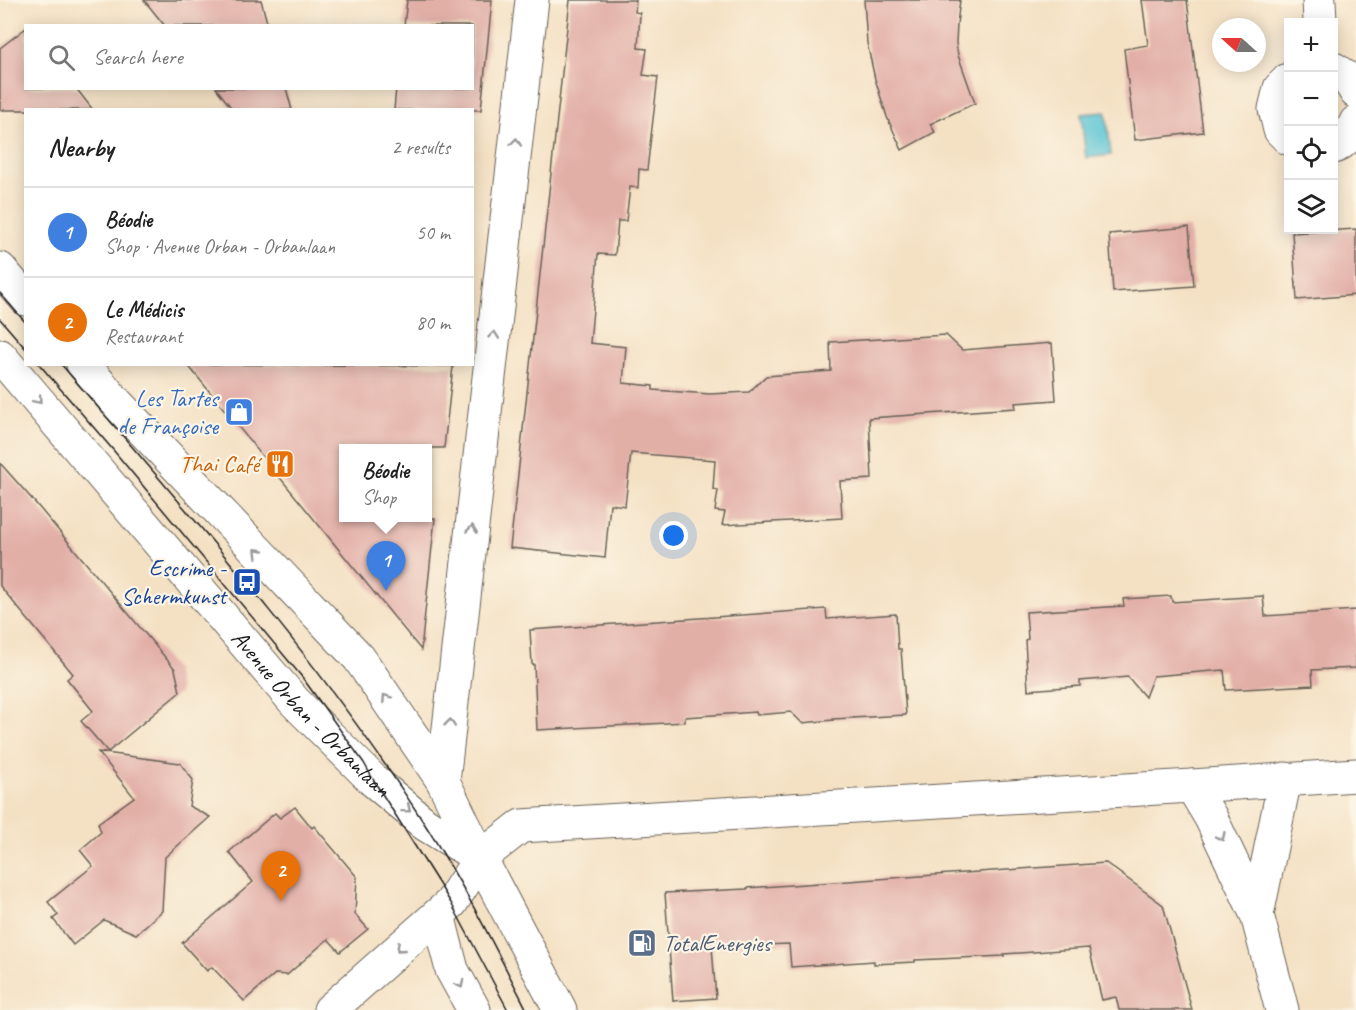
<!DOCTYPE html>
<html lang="en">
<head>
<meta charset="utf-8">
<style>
	body { margin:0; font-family:Caveat,sans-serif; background:#f6f6f6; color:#222 }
	.controls { position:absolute; right:18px; top:18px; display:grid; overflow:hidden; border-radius:0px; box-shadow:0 3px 15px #0003 }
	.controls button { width:54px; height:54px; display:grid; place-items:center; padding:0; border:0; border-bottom:2px solid #e0e0e0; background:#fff; color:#222; font:30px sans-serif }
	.compass { position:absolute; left:1212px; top:18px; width:54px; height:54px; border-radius:50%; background:#fff; box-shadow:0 3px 15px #0003; rotate:291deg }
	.you { position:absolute; left:674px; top:536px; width:21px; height:21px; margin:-15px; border:4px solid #fff; border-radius:50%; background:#1a73e8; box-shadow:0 0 0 9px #1a73e833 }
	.badge { display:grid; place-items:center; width:39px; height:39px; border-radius:50%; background:#b45309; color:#fff; font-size:20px; font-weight:700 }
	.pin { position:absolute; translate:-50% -50px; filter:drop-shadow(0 2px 3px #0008) }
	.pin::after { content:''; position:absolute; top:32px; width:21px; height:18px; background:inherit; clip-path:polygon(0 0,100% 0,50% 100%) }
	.popup { position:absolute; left:339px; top:444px; width:93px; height:78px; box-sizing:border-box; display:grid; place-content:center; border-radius:0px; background:#fff; filter:drop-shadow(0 2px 4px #0005); font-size:20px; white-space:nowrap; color:#767676 }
	.popup b { font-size:22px; color:#222 }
	.popup::after { content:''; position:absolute; left:50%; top:100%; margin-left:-12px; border:12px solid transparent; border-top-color:#fff }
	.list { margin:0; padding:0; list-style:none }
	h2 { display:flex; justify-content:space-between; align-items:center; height:78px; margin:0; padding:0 24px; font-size:26px }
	h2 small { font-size:20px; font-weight:400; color:#767676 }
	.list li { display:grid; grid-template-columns:39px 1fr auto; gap:18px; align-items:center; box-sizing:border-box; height:90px; padding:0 24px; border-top:2px solid #e0e0e0 }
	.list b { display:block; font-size:22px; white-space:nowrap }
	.list p { margin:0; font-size:20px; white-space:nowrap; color:#767676 }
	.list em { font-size:20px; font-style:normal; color:#767676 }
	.icon { flex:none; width:33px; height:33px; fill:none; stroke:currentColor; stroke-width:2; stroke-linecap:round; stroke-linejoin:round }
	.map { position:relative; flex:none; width:1356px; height:1010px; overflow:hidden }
	.search { position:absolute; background:#fff; box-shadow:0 3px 15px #0003; left:24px; top:24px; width:450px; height:66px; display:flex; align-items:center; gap:15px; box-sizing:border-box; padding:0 21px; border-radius:0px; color:#767676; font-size:22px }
	.panel { position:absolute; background:#fff; box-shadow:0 3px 15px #0003; left:24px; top:108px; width:450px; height:258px; border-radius:0px }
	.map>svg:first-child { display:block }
</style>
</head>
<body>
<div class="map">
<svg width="1356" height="1010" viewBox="0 0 1356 1010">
	<rect width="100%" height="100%" fill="#fcf5e5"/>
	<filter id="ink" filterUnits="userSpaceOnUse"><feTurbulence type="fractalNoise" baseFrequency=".0167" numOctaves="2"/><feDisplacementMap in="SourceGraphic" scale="12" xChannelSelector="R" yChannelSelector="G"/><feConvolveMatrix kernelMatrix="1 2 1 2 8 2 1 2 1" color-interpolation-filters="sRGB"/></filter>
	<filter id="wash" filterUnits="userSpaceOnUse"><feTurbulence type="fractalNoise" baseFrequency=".008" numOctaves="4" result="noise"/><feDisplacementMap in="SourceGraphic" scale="24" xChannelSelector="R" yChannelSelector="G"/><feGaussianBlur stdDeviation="1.35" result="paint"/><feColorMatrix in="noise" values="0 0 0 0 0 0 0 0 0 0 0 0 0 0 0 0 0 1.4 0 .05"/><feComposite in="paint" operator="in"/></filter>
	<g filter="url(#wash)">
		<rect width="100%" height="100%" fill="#f4e1c4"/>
		<!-- water -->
		<polygon fill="#5bc5d6" stroke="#3c7079" stroke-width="1.5" points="1106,112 1111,155 1086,158 1081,114"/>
		<g id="blocks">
			<!-- building -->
			<g fill="#e2afa7">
				<polygon points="144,0 261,0 268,26 165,26"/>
				<polygon points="407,0 492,0 481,110 394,110 396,88 472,88 472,26 404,26"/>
				<polygon points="570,0 636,0 635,12 640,13 638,48 647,49 643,75 658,77 647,170 639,169 638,188 630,187 626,221 618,221 615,255 598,254 590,343 626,347 623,383 653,386 653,390 710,394 749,392 766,376 831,371 830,342 946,335 962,350 1052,343 1056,400 1015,403 1016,408 869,418 872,479 840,481 842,518 722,525 725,512 715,511 718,490 713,489 715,460 631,453 625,506 610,504 605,558 510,548"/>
				<polygon points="864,0 960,0 957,24 956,43 958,55 975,103 930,124 935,132 902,150 887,117 875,79 867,43"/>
				<polygon points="1142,0 1187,0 1203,132 1135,140 1124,49 1148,45"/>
				<polygon points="26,28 26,88 76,88 93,110 0,110 0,48"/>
				<polygon points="216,88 286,88 292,110 233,110"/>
				<polygon points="1189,227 1194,286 1113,292 1109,234"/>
				<polygon points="1356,229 1356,295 1297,300 1292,233"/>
				<polygon points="187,364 453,366 444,448 344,448 344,518 435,518 421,650"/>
				<polygon points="0,463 32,499 175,669 180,692 108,752 81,721 93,711 67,679 73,674 0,586"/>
				<polygon points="1171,596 1172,602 1263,596 1265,616 1356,610 1356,668 1312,670 1313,685 1226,690 1224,670 1153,676 1145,697 1128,677 1080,681 1080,686 1028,690 1025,640 1028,639 1026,612 1124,606 1123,599"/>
				<polygon points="826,609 827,619 896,614 898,649 901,649 906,715 833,719 833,720 802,723 791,712 757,715 756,712 685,717 685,722 537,730 534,664 532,664 530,630"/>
				<polygon points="98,752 180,763 193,780 189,806 210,817 165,857 162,911 136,934 104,920 73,945 53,919 58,915 48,902 93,866 80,850 101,832 98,823 134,797"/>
				<polygon points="295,807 312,828 314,826 357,877 355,914 368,929 340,952 328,939 287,975 275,974 244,1001 212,967 207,971 182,943 253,882 229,852 275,813 280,818"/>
				<polygon points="1106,863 1163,905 1192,1010 1119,1010 1116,997 1102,1000 1089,948 1004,954 1004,956 915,960 915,962 874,964 874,961 791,967 789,944 712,947 716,998 673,1001 665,893 747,889 747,888"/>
			</g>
		</g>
	</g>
	<g filter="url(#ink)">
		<use href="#blocks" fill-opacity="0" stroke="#686157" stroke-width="1.5"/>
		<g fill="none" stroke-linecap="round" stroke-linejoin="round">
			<!-- minor casing -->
			<g stroke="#686157" stroke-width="35">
				<g id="minor">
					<polyline points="1319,0 1320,22"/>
					<polyline points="1334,69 1348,79 1356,92"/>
					<polyline points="1288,80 1280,88 1275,109 1280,130 1288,138"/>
					<path d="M1334,147c10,-4 18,-14 22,-25"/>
					<polyline points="0,269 26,299"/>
					<path id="s1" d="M0,356l295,346 79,79 51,43 55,34"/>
					<polyline points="83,364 113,399 359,658 443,781 480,858 560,1010"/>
					<polyline points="443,781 532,0"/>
					<polyline points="1192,786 1211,818 1257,915 1282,1010"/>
					<polyline points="438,915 452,970 474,1010"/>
					<polyline points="1257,915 1285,779"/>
					<polyline points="330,1010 451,903 480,858 521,826 1192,786 1356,775"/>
				</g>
			</g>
			<!-- minor -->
			<use href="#minor" stroke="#fff" stroke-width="33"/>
			<!-- tram -->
			<g stroke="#1c1c1c" stroke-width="1.5">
				<polyline points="0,293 26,323"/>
				<polyline points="0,319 26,349"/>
				<polyline points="39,364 114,451 302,677 364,763 374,781 451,903 508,1010"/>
				<path d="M61,364c127,148 258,295 363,459 39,60 71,124 103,187"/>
			</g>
		</g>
		<!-- one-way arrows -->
		<defs><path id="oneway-chevron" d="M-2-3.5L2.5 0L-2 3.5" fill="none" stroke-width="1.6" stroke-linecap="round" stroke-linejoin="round" transform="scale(1.5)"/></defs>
		<g stroke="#999">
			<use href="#oneway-chevron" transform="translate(516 142) rotate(-84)"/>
			<use href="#oneway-chevron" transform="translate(494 335) rotate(-84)"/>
			<use href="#oneway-chevron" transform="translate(38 400) rotate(50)"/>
			<use href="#oneway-chevron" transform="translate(472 529) rotate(-84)"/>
			<use href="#oneway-chevron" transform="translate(258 552) rotate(-134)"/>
			<use href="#oneway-chevron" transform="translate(386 698) rotate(-124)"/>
			<use href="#oneway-chevron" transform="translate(450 723) rotate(-84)"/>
			<use href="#oneway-chevron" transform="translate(407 809) rotate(40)"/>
			<use href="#oneway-chevron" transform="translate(1221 837) rotate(65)"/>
			<use href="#oneway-chevron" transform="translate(400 948) rotate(139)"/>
			<use href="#oneway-chevron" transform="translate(460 984) rotate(62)"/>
		</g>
	</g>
	<!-- icons -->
	<defs>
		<g id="shop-square" transform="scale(1.5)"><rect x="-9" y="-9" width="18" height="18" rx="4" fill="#3f7fe0" stroke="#fcf5e5"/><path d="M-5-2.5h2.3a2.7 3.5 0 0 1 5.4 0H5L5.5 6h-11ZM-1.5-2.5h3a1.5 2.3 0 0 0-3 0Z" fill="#fff"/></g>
		<g id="restaurant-square" transform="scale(1.5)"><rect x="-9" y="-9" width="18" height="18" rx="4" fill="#e8710a" stroke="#fcf5e5"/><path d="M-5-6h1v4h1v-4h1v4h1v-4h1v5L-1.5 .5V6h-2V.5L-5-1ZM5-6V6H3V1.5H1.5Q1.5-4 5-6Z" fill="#fff"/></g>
		<g id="bus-square" transform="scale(1.5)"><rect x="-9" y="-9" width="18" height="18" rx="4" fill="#1a4fb4" stroke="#fcf5e5"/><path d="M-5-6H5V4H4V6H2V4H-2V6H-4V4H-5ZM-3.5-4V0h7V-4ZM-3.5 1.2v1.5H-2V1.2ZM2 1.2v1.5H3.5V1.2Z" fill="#fff"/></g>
		<g id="fuel-square" transform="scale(1.5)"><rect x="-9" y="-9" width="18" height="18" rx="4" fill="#5c6f8a" stroke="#fcf5e5"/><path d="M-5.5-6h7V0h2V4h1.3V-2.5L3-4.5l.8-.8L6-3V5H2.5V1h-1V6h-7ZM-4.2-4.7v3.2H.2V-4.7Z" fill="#fff"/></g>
	</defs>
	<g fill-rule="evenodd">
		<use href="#shop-square" x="239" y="412"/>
		<use href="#restaurant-square" x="280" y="464"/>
		<use href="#bus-square" x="247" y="582"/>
		<use href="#fuel-square" x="642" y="943"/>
	</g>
	<g text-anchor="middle" stroke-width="4.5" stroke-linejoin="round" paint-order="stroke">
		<!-- shop labels -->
		<g font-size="24" fill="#366cbe" stroke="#fcf5e5" text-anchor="end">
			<text x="218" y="406">Les Tartes<tspan x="218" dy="28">de Françoise</tspan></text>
		</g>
		<!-- food labels -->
		<g font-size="24" fill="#c56008" stroke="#fcf5e5" text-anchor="end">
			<text x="259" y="472">Thai Café</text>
		</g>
		<!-- transit labels -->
		<g font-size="24" fill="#164399" stroke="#fcf5e5" text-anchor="end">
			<text x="226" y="576">Escrime -<tspan x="226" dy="28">Schermkunst</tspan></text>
		</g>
		<!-- street labels -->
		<g font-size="24" fill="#1c1c1c" stroke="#fcf5e5">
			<text dy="8" stroke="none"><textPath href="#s1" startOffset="474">Avenue Orban - Orbanlaan</textPath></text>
		</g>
		<!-- service labels -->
		<g font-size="24" fill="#4e5e75" stroke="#fcf5e5" text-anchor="start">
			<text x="663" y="951">TotalEnergies</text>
		</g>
	</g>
</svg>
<div class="controls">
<button>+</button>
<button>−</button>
<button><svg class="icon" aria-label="locate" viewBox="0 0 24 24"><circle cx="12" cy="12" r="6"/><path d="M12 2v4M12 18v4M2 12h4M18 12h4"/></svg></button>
<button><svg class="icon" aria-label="layers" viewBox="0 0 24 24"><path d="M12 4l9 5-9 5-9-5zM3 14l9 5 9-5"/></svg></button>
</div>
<svg class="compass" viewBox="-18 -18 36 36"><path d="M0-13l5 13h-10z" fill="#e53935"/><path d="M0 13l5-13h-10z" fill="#767676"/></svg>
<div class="you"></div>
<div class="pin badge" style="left:386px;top:591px;background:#3f7fe0">1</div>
<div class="popup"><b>Béodie</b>Shop</div>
<div class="pin badge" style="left:281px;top:901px;background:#e8710a">2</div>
<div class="search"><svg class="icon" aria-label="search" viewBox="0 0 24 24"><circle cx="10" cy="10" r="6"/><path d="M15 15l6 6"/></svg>Search here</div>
<section class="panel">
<h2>Nearby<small>2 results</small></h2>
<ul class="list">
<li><span class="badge" style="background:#3f7fe0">1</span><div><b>Béodie</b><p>Shop · Avenue Orban - Orbanlaan</p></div><em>50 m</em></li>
<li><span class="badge" style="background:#e8710a">2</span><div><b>Le Médicis</b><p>Restaurant</p></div><em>80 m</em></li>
</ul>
</section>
</div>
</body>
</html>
